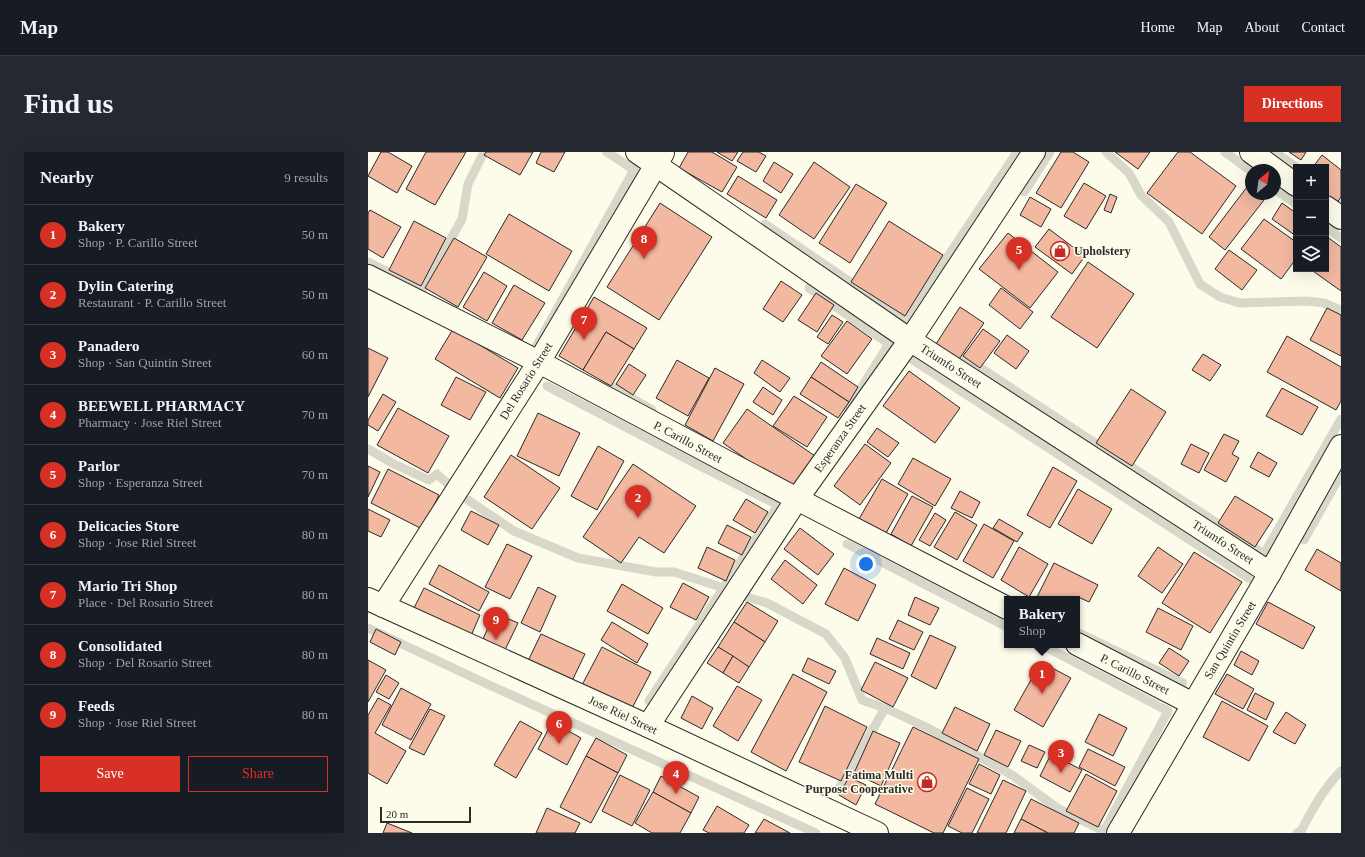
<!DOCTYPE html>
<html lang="en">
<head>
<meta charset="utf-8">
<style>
	body { margin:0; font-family:Georgia,serif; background:#242831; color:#f1f3f6 }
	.controls { position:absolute; right:12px; top:12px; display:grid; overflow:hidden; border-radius:0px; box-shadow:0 4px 16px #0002 }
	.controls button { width:36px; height:36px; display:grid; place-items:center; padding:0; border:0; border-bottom:1px solid #363941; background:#171b24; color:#f1f3f6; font:20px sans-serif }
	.compass { position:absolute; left:877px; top:12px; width:36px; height:36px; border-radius:50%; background:#171b24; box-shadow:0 4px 16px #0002; rotate:29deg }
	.scale { position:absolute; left:12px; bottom:10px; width:91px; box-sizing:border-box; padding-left:4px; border:2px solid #2b2b2b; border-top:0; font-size:11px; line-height:14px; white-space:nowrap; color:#2b2b2b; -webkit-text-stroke:3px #fdfbea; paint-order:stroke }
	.you { position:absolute; left:498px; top:412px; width:14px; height:14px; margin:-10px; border:3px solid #fff; border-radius:50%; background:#1a73e8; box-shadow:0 0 0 6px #1a73e833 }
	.badge { display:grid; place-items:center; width:26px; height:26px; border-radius:50%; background:#d93025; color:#fff; font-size:13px; font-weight:700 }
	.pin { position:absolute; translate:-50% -33px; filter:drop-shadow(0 1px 2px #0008) }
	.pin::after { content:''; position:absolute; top:21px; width:14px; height:12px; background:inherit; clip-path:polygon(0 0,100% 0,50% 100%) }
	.popup { position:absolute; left:636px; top:444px; width:76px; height:52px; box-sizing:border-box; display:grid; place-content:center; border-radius:0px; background:#171b24; filter:drop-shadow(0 1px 3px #0005); font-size:13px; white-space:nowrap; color:#9ea1a6 }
	.popup b { font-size:15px; color:#f1f3f6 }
	.popup::after { content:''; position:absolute; left:50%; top:100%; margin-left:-8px; border:8px solid transparent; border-top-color:#171b24 }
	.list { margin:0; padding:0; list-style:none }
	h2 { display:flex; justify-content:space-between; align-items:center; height:52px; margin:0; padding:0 16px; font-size:17px }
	h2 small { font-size:13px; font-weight:400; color:#9ea1a6 }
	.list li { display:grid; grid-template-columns:26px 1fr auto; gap:12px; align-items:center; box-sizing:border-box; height:60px; padding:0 16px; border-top:1px solid #363941 }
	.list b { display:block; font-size:15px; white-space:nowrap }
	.list p { margin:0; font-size:13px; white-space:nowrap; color:#9ea1a6 }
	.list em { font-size:13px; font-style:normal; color:#9ea1a6 }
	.actions { display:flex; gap:8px; padding:12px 16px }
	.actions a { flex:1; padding:9px 0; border:1px solid #d93025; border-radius:0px; text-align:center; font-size:14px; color:#d93025 }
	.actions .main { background:#d93025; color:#fff }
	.icon { flex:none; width:22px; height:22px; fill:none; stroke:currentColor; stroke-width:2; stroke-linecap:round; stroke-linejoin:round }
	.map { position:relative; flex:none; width:973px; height:681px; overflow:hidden; border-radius:0px }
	header { display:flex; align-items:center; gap:24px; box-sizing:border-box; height:56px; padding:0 20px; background:#171b24; border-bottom:1px solid #363941 }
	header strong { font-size:19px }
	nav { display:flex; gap:22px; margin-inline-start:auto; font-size:14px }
	.intro { display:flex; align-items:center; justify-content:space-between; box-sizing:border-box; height:96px; padding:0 24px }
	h1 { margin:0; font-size:28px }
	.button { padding:10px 18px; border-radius:0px; background:#d93025; color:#fff; font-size:14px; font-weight:700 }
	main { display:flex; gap:24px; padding:0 24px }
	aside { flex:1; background:#171b24; border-radius:0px; box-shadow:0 4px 16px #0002 }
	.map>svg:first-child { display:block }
</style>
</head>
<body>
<header>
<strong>Map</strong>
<nav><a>Home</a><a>Map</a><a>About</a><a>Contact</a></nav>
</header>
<div class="intro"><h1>Find us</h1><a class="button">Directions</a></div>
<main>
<aside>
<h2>Nearby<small>9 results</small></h2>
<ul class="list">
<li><span class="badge">1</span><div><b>Bakery</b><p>Shop · P. Carillo Street</p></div><em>50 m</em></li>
<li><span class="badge">2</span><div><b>Dylin Catering</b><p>Restaurant · P. Carillo Street</p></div><em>50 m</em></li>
<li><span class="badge">3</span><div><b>Panadero</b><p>Shop · San Quintin Street</p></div><em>60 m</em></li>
<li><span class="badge">4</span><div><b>BEEWELL PHARMACY</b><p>Pharmacy · Jose Riel Street</p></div><em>70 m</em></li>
<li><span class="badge">5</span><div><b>Parlor</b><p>Shop · Esperanza Street</p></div><em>70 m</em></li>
<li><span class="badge">6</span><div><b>Delicacies Store</b><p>Shop · Jose Riel Street</p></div><em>80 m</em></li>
<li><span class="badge">7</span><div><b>Mario Tri Shop</b><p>Place · Del Rosario Street</p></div><em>80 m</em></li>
<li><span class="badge">8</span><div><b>Consolidated</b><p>Shop · Del Rosario Street</p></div><em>80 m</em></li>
<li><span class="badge">9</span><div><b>Feeds</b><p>Shop · Jose Riel Street</p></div><em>80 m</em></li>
</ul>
<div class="actions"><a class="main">Save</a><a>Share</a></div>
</aside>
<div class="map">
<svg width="973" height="681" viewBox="0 0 973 681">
	<rect width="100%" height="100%" fill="#fdfbea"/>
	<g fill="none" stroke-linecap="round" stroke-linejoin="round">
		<!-- stream -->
		<g stroke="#d8d7c9" stroke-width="9">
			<polyline points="738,0 761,21 773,43 801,70 832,132 852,145 872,151 939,149 956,151 973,158"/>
			<polyline points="857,0 883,19"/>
			<polyline points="907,0 928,15"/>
			<polyline points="907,37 928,52"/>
			<polyline points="958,37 973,48"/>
			<polyline points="656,40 682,0"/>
			<polyline points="397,72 538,168 649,0"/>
			<polyline points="958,75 973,86"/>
			<polyline points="0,110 55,137 94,67 100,32 116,0"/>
			<polyline points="441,136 521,192 480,257"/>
			<polyline points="168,195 266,18 239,0"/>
			<polyline points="584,197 896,402 973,267"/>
			<polyline points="545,208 882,427"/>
			<polyline points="236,230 284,258"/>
			<polyline points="179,234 336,316 410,353 281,549"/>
			<polyline points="0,297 26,312 61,328 69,322 82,334"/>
			<polyline points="100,348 146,379 210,406 288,420 306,420 359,437"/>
			<polyline points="936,388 973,322"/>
			<polyline points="479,392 639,475"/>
			<polyline points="376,444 399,451 458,482 477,506 494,548 517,556 560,576 644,623 689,656 736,679 800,559 674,493"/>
			<polyline points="0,476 119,532 448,681"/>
			<polyline points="709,480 815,531"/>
			<polyline points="470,638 517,556"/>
			<path d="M929,681l4,-2c11,-21 23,-43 40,-60"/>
		</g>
	</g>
	<!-- building -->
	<g fill="#f2b8a0" stroke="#2b2b2b">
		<polygon points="13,0 20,0 44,14 29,41 0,24"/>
		<polygon points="58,0 98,0 67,53 38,37"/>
		<polygon points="118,0 165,0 152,23 116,3"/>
		<polygon points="173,0 197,0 186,20 168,11"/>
		<polygon points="320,0 344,0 369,15 354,40 311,16"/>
		<polygon points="349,0 370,0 364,9"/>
		<polygon points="375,0 391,0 398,4 388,20 369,9"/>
		<polygon points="693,0 705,0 721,10 693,56 668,41"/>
		<polygon points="747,0 782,0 770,17"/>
		<polygon points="810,0 822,0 868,34 834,82 779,41"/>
		<polygon points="921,0 938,0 933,8"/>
		<polygon points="954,3 973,18 973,45 968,52 958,45 958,15 945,15"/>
		<polygon points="406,10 425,22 413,41 395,29"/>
		<polygon points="446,10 482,35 446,87 411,63"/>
		<polygon points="370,24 409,48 398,66 359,42"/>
		<polygon points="716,31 738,44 718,77 696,64"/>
		<polygon points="488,32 519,51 482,111 451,91"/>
		<polygon points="879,35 883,38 883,42 888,42 896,48 857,98 841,85"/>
		<polygon points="742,42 749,45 743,61 736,58"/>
		<polygon points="662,45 683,57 673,75 652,63"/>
		<polygon points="292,51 344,85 291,168 239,135"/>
		<polygon points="914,51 928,61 928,84 904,67"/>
		<polygon points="2,58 33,75 15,106 0,97 0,61"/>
		<polygon points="141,62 204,99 181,139 118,102"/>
		<polygon points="896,67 928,90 928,107 913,127 873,97"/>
		<polygon points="46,69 78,86 53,134 21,118"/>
		<polygon points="521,69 575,103 537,164 483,130"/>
		<polygon points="681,77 717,104 704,122 667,95"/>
		<polygon points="640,81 690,120 662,156 611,117"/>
		<polygon points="958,84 973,95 973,139 942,117 958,117"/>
		<polygon points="86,86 119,105 90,155 57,136"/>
		<polygon points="861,98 889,118 874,138 847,117"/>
		<polygon points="720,110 766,142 729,196 683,165"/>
		<polygon points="116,120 139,134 119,169 95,155"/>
		<polygon points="413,129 434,143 415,170 395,157"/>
		<polygon points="146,133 177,151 154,188 124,171"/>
		<polygon points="633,136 665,160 652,177 621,153"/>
		<polygon points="448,141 466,153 449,180 430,168"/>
		<polygon points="226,145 279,176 266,197 238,180 215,218 191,204"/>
		<polygon points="592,155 616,171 589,210 566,195"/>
		<polygon points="959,156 973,163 973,204 942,188"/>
		<polygon points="464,163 475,170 460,192 449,185"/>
		<polygon points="479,169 504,187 479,222 453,204"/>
		<polygon points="85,177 150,216 132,246 67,207"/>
		<polygon points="615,177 632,189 612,216 595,204"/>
		<polygon points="238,180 266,197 243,234 215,218"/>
		<polygon points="639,183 661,199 648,217 626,201"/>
		<polygon points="919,184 973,215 973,249 968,258 899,220"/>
		<polygon points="0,196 20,206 0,245"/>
		<polygon points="835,202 853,213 842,229 824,218"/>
		<polygon points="309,208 341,226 320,264 288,246"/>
		<polygon points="394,208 422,226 412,240 386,221"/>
		<polygon points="453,210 490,235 481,250 443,225"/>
		<polygon points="261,212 278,223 265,243 248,232"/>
		<polygon points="347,216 376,232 345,289 317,273"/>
		<polygon points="541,219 592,256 567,291 515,254"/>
		<polygon points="88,225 118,240 102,268 73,253"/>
		<polygon points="443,225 481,250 470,266 432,242"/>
		<polygon points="395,235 414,248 405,263 385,250"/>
		<polygon points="914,236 950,255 934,283 898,264"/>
		<polygon points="763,237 798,260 764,314 728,291"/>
		<polygon points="15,242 28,250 10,279 0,273 0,268"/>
		<polygon points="426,244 459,265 439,295 405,274"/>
		<polygon points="30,256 81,284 60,321 9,293"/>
		<polygon points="379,257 447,304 423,338 355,291"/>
		<polygon points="170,261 212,281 191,324 149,304"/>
		<polygon points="509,276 531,291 520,305 499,290"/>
		<polygon points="856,282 871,289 864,302 871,306 858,330 836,318"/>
		<polygon points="497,292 523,311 492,353 466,334"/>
		<polygon points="823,292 841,301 831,321 813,312"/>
		<polygon points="230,294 256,309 229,358 203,344"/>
		<polygon points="890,300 909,311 901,325 882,315"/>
		<polygon points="143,303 192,336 164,377 116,345"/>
		<polygon points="545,306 583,327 567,354 530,332"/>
		<polygon points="265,312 328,354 296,401 271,385 253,411 215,385"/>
		<polygon points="0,314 12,320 0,345"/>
		<polygon points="685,315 709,329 682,376 659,363"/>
		<polygon points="20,317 71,343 54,377 3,351"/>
		<polygon points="514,327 540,342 518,381 491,367"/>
		<polygon points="710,337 744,357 724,392 690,372"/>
		<polygon points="592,339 612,350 604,366 583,356"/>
		<polygon points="544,344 565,355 543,394 523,382"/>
		<polygon points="867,344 905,367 887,395 850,371"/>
		<polygon points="378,347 400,360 387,381 365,368"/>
		<polygon points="0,357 22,368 13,385 0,379"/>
		<polygon points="103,359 131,373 120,393 93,378"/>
		<polygon points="587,360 609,373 589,408 566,395"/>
		<polygon points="567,361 578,368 562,394 551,388"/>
		<polygon points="631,367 655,381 649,390 625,376"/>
		<polygon points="616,372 646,389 625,426 595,409"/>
		<polygon points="359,373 383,385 374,403 350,391"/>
		<polygon points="432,376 466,402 450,423 416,397"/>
		<polygon points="139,392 164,404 142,447 117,435"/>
		<polygon points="339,395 367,408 358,429 330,416"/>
		<polygon points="651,395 680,412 661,445 633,428"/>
		<polygon points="790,395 815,412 794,441 770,424"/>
		<polygon points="949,397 973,411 973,439 937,418"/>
		<polygon points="826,400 874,430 842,481 794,451"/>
		<polygon points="417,408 449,433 435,452 403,427"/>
		<polygon points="686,411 730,433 721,450 710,445 709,448 668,447"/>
		<polygon points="71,413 121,440 111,459 61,432"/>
		<polygon points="476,416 508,433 490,469 457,452"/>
		<polygon points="315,431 341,445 328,468 302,455"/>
		<polygon points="254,432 295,456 280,482 239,459"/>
		<polygon points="170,435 188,444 172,480 153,471"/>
		<polygon points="56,436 112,463 102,486 45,458"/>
		<polygon points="547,445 571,456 562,473 540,463"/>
		<polygon points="379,450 410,469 397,490 366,470"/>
		<polygon points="900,450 947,475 935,497 888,472"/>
		<polygon points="790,456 825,474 813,498 778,480"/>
		<polygon points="127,461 150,471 136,500 114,489"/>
		<polygon points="530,468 555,480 546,498 521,487"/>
		<polygon points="244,470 280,492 269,511 233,488"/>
		<polygon points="366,470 397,490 381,515 350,495"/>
		<polygon points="8,477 33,490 27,503 2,490"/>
		<polygon points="173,482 217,502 204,529 160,509"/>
		<polygon points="562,483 588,495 568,537 543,524"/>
		<polygon points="509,486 542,501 535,517 502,502"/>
		<polygon points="234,495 283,520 263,558 214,533"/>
		<polygon points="350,495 365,504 355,521 339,511"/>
		<polygon points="801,496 821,509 811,524 791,511"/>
		<polygon points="873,499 891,509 884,523 866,513"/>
		<polygon points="365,504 381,515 371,531 355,521"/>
		<polygon points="440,506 468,519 461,532 434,519"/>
		<polygon points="0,508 18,518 0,550"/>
		<polygon points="507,510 540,526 525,555 493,538"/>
		<polygon points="673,510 703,526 675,575 646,558"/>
		<polygon points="425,522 459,540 418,619 383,600"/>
		<polygon points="859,522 886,537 875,557 847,542"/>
		<polygon points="18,523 31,531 21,547 8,540"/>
		<polygon points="369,534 394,548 370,589 345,574"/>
		<polygon points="33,536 63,552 43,588 14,573"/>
		<polygon points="887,541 906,551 898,568 879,558"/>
		<polygon points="324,544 345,556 334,577 313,566"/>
		<polygon points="10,546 23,553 7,581 38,599 19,632 0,621 0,563"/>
		<polygon points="854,549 900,574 881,609 835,585"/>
		<polygon points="457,554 499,575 473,629 431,610"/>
		<polygon points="587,555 622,572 609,599 574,581"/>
		<polygon points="62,557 77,564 56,603 41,596"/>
		<polygon points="918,560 938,573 927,592 905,580"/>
		<polygon points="731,562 759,576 745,604 717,590"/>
		<polygon points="152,569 174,581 148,626 126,613"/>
		<polygon points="184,570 213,586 199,613 170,597"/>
		<polygon points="545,575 611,607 575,681 566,681 507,652"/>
		<polygon points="628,578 653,589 640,615 616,603"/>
		<polygon points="505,579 532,591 513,634 486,621"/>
		<polygon points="228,586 259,603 250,621 218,604"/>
		<polygon points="661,593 677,600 669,616 653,609"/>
		<polygon points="720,597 757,615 747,634 711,615"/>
		<polygon points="683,602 714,618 702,640 672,624"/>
		<polygon points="218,604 250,621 223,671 192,655"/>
		<polygon points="611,612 632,623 623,642 601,632"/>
		<polygon points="718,622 749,639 730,675 698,659"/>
		<polygon points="252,623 282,638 264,674 234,659"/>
		<polygon points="293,624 331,645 323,661 285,640"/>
		<polygon points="481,625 498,633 488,653 471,643"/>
		<polygon points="635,628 658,639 638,681 609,681"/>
		<polygon points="599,636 621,647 604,681 594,681 580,674"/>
		<polygon points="285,640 323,661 312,681 284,681 267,671"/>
		<polygon points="663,647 711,671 706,681 680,681 653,667"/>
		<polygon points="349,654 381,673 376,681 341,681 335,678"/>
		<polygon points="179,656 212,671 207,681 168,681"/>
		<polygon points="396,667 422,681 387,681"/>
		<polygon points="653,667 680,681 646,681"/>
		<polygon points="19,671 44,681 15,681"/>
	</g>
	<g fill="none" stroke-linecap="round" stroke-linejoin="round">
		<!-- minor casing -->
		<g stroke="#2b2b2b" stroke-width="24">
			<g id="minor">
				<polyline points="269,0 542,188 902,421"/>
				<polyline points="883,0 928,33"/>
				<polyline points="958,55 973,66"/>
				<polyline points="0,124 171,210 429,347 639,456"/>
				<polyline points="15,454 171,210 295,1"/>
				<polyline points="709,492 825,552"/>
				<polyline points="280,574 429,347 542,188 666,0"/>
				<polyline points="750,681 902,421 973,294"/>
			</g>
		</g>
		<!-- highway casing -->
		<g stroke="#2b2b2b" stroke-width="24">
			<polyline id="highway" points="0,447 280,574 509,681"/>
		</g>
		<!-- minor -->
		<use href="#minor" stroke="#fdfbea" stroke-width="22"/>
		<!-- highway -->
		<use href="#highway" stroke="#fdfbea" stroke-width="22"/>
	</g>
	<!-- icons -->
	<defs>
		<g id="shop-ring" transform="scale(1)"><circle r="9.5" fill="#fdfbea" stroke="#c62828" stroke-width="1.5"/><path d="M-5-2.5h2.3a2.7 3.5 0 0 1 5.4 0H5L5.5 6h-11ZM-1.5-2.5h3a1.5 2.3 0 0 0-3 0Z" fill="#c62828"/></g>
	</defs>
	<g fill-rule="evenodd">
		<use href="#shop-ring" x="692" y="99"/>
		<use href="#shop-ring" x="559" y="630"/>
	</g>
	<g text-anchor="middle" stroke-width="3" stroke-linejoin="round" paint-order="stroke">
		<!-- poi labels -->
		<g font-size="12" font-weight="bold" fill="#2b2b2b" stroke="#fdfbea" text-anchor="start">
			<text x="706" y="103">Upholstery</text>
			<text x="545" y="627" text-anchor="end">Fatima Multi<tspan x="545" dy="14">Purpose Cooperative</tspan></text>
		</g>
		<!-- street labels -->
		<g font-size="12" fill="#2b2b2b" stroke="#fdfbea">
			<text transform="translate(583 214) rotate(33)" y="4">Triumfo Street</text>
			<text transform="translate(158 229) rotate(-58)" y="4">Del Rosario Street</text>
			<text transform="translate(472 286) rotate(-55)" y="4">Esperanza Street</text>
			<text transform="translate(320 290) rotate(28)" y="4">P. Carillo Street</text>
			<text transform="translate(855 390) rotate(33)" y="4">Triumfo Street</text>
			<text transform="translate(862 488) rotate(-59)" y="4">San Quintin Street</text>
			<text transform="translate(767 522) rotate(27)" y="4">P. Carillo Street</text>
			<text transform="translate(255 563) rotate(25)" y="4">Jose Riel Street</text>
		</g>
	</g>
</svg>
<div class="controls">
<button>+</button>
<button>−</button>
<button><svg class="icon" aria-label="layers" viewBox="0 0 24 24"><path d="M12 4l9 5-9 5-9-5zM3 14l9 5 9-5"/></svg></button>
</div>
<svg class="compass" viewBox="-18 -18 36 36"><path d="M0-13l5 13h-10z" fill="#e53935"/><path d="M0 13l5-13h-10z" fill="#9ea1a6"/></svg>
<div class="scale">20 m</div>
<div class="you"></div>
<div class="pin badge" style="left:674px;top:542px">1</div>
<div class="popup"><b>Bakery</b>Shop</div>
<div class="pin badge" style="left:270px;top:366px">2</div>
<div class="pin badge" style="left:693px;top:621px">3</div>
<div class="pin badge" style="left:308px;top:642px">4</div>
<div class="pin badge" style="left:651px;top:118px">5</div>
<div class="pin badge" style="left:191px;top:592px">6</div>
<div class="pin badge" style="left:216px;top:188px">7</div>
<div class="pin badge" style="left:276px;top:107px">8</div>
<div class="pin badge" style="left:128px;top:488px">9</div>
</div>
</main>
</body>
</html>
